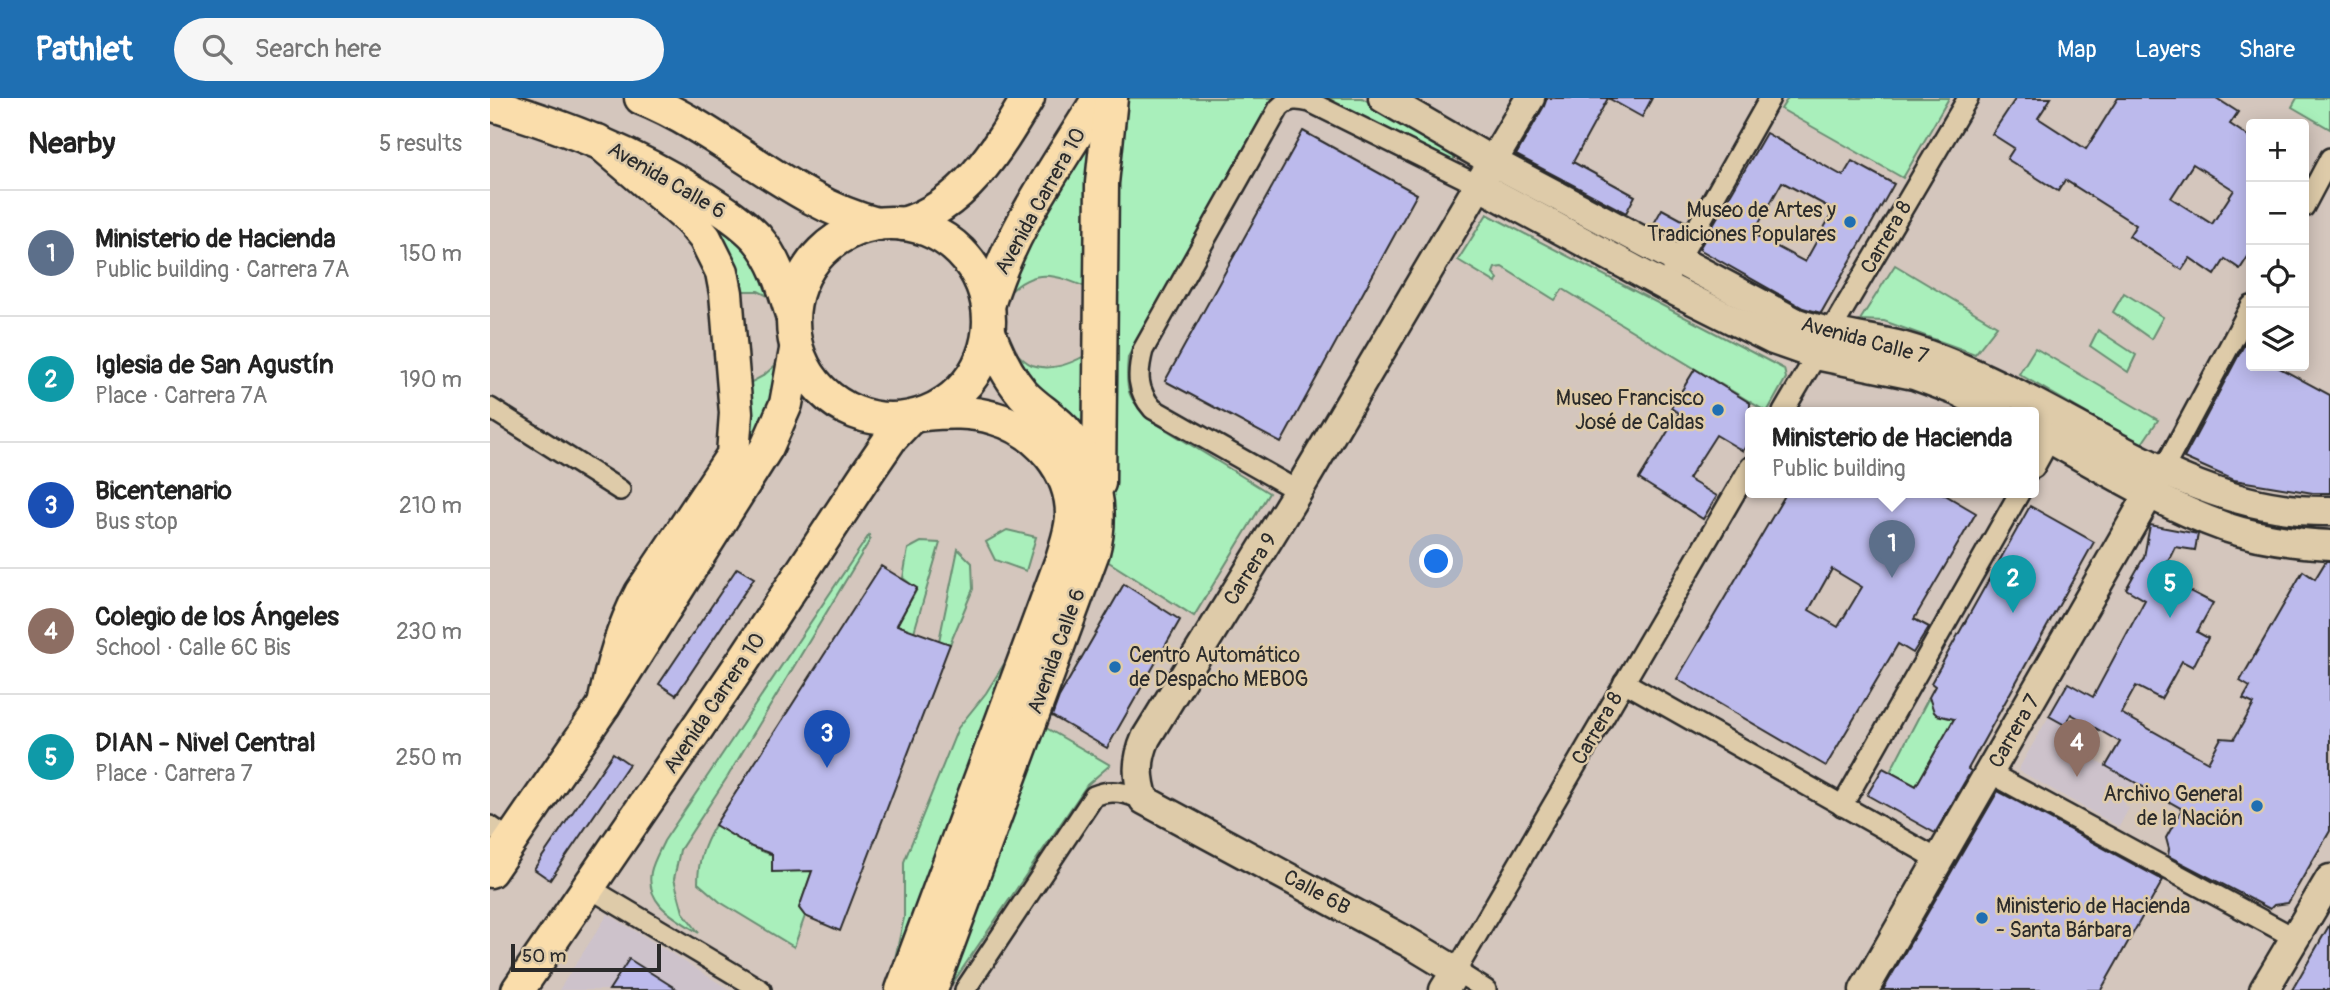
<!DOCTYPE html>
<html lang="en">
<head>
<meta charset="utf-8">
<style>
	body { margin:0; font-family:Pangolin,sans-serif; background:#f6f6f6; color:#222 }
	.controls { position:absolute; right:21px; top:21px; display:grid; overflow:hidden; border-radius:7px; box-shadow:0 4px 18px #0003 }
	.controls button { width:63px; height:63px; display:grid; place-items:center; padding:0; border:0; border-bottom:2px solid #e0e0e0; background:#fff; color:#222; font:35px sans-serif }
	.scale { position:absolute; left:21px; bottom:18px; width:150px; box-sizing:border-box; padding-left:7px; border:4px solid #2b2b2b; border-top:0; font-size:19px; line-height:24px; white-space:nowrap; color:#2b2b2b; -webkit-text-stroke:5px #decba9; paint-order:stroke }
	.you { position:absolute; left:947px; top:464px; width:24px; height:24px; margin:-18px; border:5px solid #fff; border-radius:50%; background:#1a73e8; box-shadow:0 0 0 10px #1a73e833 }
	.badge { display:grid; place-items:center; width:46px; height:46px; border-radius:50%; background:#1f6fb2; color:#fff; font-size:23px; font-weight:700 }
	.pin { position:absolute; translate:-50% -58px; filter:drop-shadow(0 2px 4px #0008) }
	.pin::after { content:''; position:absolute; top:37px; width:24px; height:21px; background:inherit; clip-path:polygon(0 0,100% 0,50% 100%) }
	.popup { position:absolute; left:1255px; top:309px; width:294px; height:91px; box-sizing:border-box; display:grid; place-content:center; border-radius:7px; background:#fff; filter:drop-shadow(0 2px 5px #0005); font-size:23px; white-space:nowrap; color:#767676 }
	.popup b { font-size:26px; color:#222 }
	.popup::after { content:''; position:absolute; left:50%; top:100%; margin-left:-14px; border:14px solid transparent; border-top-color:#fff }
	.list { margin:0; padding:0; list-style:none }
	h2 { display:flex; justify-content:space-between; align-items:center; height:91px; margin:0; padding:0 28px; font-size:30px }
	h2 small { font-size:23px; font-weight:400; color:#767676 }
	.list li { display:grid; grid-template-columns:46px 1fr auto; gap:21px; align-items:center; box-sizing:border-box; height:126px; padding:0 28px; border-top:2px solid #e0e0e0 }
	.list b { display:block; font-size:26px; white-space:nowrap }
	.list p { margin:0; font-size:23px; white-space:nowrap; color:#767676 }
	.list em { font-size:23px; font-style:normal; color:#767676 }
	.icon { flex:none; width:38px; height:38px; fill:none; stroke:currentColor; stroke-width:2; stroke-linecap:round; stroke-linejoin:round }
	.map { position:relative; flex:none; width:1840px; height:892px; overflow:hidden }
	header { display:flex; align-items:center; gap:42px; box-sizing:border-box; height:98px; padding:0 35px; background:#1f6fb2; color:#fff }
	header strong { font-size:33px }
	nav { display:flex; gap:38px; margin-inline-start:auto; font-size:24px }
	.search { width:490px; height:63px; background:#f6f6f6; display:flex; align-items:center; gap:18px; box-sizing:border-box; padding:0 24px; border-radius:38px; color:#767676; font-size:26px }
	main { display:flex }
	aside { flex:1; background:#fff }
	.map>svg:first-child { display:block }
</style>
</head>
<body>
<header>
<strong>Pathlet</strong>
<div class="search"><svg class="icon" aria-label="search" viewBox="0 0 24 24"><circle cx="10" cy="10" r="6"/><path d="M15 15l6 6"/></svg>Search here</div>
<nav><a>Map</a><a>Layers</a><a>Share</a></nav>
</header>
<main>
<aside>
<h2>Nearby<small>5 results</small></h2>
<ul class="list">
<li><span class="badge" style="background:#5c6f8a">1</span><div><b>Ministerio de Hacienda</b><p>Public building · Carrera 7A</p></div><em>150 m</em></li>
<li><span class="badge" style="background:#0f9aa8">2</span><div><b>Iglesia de San Agustín</b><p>Place · Carrera 7A</p></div><em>190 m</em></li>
<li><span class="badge" style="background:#1a4fb4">3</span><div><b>Bicentenario</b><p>Bus stop</p></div><em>210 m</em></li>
<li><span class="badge" style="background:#8d6e63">4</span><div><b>Colegio de los Ángeles</b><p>School · Calle 6C Bis</p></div><em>230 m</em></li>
<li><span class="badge" style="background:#0f9aa8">5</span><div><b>DIAN - Nivel Central</b><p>Place · Carrera 7</p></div><em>250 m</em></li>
</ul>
</aside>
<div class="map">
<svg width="1840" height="892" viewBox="0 0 1840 892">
	<rect width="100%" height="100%" fill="#d4c6bd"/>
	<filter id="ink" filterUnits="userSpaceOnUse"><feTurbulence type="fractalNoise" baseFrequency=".0143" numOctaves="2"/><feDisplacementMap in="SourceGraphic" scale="14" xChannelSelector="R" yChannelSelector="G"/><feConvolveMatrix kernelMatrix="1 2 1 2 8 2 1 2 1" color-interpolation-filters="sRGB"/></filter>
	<g filter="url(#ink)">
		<!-- built -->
		<g fill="#cdc2cb">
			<polygon points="1559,618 1592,636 1584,650 1647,685 1634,707 1639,710 1629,729 1528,672"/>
			<polygon points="118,816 240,892 69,892"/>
		</g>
		<!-- green -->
		<g fill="#a9efbb" stroke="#6a8d73" stroke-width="2">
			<path d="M637,0h148l-7,7 -140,252c-3,33 -1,42 24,64l117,72 -75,123 -90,-57 11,-395z"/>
			<polygon points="825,0 872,0 967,55 961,66"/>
			<polygon points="1298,0 1459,0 1413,80 1291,11"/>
			<polygon points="1807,0 1840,0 1840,31 1802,9"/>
			<path d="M606,38l-3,154c-33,-13 -56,-26 -85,4 16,-58 56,-108 88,-158z"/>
			<polygon points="206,111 261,149 278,181 280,199 268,193 247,193"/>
			<polygon points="997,116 1294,271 1296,280 1277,314 1073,191 1065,202 1012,169 1005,170 1003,175 1008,181 1006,185 968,162"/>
			<polygon points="1405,167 1507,228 1485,256 1394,223 1370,222"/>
			<polygon points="1634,195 1673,219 1661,241 1623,214"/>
			<polygon points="1608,232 1646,257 1638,274 1600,248"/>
			<path d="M517,245c7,7 15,18 25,22 20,7 43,-3 59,-13l-1,93 -63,-63z"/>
			<polygon points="1545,250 1668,322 1651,347 1529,276"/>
			<path d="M289,264c1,30 -17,60 -33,84l-2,-60 19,-10z"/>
			<polygon points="517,432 546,439 536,473 505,462 496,444"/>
			<path d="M379,437l1,5 -142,236 -48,74 -6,29 9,33 16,21c-23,-15 -54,-28 -48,-61 2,-10 9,-22 13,-31z"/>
			<polygon points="431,444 450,445 424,534 407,527 427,491 413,480 418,451"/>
			<polygon points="468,451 482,465 483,491 460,546 449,543"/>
			<polygon points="532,537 398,892 414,820 414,764 468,630 496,595"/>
			<polygon points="1438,601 1443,604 1444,614 1452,618 1474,603 1426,688 1400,674"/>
			<polygon points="551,627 620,667 597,687 458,892"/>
			<path d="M225,727l37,22 60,24 -13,37 6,8 -11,31 -74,-45 -22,-19c0,-23 6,-38 17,-58z"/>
		</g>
		<!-- building -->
		<g fill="#bcbaec" stroke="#2b2b2b" stroke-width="2" fill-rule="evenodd">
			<polygon points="1057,0 1162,0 1152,19 1118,0 1083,64 1145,98 1136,115 1026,57 1054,8"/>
			<path d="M1526,0h35l-13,20 48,31 32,-51h98l22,14 -8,12 21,14v114l-11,17 -15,-10 -10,16 -25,-17 -8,12 -53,-34 7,-11 -71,-45 -7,11 -51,-32 7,-11 -22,-14zM1703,66l41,26 -22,34 -41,-26z"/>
			<polygon points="813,33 927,96 791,345 675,283"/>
			<path d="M1276,35l77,43 9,-15 42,23 -73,129 -18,-5 -104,-59zM1292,84l52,28 -29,52 -52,-28z"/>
			<polygon points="1172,111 1196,124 1188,139 1185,137 1183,141 1162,129"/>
			<polygon points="1761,234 1761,268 1786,268 1840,297 1840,395 1823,395 1744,382 1694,360"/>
			<polygon points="1205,271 1260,305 1260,341 1253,353 1226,337 1198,381 1227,398 1213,421 1149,381 1189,315 1181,310"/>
			<path d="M1297,394h153l36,21 -62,106 15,8 -16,26 -15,-9 -72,122 -149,-87zM1342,471l30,18 -24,40 -29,-17z"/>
			<polygon points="1540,408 1604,444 1478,671 1481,673 1445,735 1377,697 1393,670 1426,688 1464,621 1447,617 1444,614 1439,599 1445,588 1441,585"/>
			<polygon points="1660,427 1708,436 1705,452 1685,449 1671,478 1723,505 1707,534 1718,540 1703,569 1692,563 1671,601 1646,588 1631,615 1718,664 1731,640 1744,641 1764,606 1753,601 1760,589 1750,583 1813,473 1825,481 1836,463 1840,463 1840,733 1798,805 1784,807 1780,811 1678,758 1679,751 1676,740 1692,711 1616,668 1630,644 1581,616 1575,627 1559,618 1578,585 1603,599 1655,502 1636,491 1654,459"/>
			<polygon points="391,468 427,490 407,527 460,546 350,833 315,818 309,810 322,773 282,774 282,756 262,749 225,727"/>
			<polygon points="247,470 264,480 186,597 169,586"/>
			<polygon points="634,486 690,522 617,650 562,618 569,599"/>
			<polygon points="123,655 139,666 60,782 44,771"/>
			<polygon points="1508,693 1673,782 1611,892 1393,892"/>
			<polygon points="1840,826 1840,892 1802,892"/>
			<polygon points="139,861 188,892 119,892"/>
		</g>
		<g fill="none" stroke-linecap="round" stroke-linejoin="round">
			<!-- street casing -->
			<g stroke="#2b2b2b" stroke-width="24">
				<g id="street">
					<polyline points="1814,109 1840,60"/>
					<polyline points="1183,172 1280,0"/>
					<polyline points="0,310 130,392"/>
					<polyline points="1293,314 1478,0"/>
					<polyline points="1544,370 1560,341"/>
					<polyline points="1673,372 1761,208"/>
					<path d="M808,393l-145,-82c-17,-19 -16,-36 -10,-59l136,-242c9,-10 19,-9 31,-6l168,83"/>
					<polyline points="1134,584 1449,762"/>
					<polyline points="1500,675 1805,840"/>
					<polyline points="1352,708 1530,394"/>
					<polyline points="0,728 22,743"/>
					<polyline points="98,789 271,892"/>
					<path d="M475,892l129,-194c18,-8 33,-3 50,4"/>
					<polyline points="996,892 966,873 1260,369"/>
				</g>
			</g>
			<!-- secondary casing -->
			<g stroke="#2b2b2b" stroke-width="33">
				<g id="secondary">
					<polyline points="893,0 1002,63"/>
					<path d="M1011,68l296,157c34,12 70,14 104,23 22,6 44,15 65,24 119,50 229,144 364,141"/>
					<polyline points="988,87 1175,188 1283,242 1326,257 1424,277 1467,293 1509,314"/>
					<path d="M1544,332c62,34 124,73 191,97 33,11 70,16 105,18"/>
					<path d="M954,892l12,-19 -48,-29 -264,-142c-7,-23 -8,-39 2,-62l152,-247 232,-393"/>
					<polyline points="1374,892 1673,372"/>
					<polyline points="1774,892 1840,781"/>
				</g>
			</g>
			<!-- primary casing -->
			<g stroke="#2b2b2b" stroke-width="37">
				<g id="primary">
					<path d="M151,0c83,33 151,105 236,126"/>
					<path d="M0,6c75,23 144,49 211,92 19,12 40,25 56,42 19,22 27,50 35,77"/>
					<path d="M108,43l92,79 15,18 17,34 4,21 10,120 -3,42 -92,138c-19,36 -29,72 -37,112"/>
					<circle cx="401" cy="223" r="98"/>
					<path d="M413,126c61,-18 94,-74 125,-126"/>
					<path d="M498,208c22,-76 70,-141 111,-208"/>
					<polyline points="609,385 612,85 621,0"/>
					<polyline points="0,773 114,607 277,349 296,306 306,252"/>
					<polyline points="28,892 253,563 377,375 401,340 420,320"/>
					<path d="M412,892l160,-431c4,-14 9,-27 10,-42 1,-46 -35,-87 -78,-99 -23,-7 -46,-6 -70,-4"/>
					<path d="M441,892l162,-438c11,-41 2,-86 -25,-118 -13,-16 -31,-25 -45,-40 -15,-18 -26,-40 -34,-62"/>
				</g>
			</g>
			<!-- street -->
			<use href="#street" stroke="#decba9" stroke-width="19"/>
			<!-- secondary -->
			<use href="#secondary" stroke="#decba9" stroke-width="28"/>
			<!-- primary -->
			<use href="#primary" stroke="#faddab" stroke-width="32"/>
		</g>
	</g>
	<!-- markers -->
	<g fill="#1f6fb2" stroke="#decba9" stroke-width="2.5">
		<circle cx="1360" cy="124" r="7"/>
		<circle cx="1228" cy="312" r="7"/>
		<circle cx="625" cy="569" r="7"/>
		<circle cx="1767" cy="708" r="7"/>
		<circle cx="1492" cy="820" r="7"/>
	</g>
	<g text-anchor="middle" stroke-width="5" stroke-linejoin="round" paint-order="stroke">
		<!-- street labels -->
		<g font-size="21" fill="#2b2b2b" stroke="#decba9">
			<text transform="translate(177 82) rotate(30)" y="7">Avenida Calle 6</text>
			<text transform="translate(550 103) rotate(-61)" y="7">Avenida Carrera 10</text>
			<text transform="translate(1396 139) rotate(-60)" y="7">Carrera 8</text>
			<text transform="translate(1375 242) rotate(15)" y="7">Avenida Calle 7</text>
			<text transform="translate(760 471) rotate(-58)" y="7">Carrera 9</text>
			<text transform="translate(566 553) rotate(-70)" y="7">Avenida Calle 6</text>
			<text transform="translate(224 605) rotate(-56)" y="7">Avenida Carrera 10</text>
			<text transform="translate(1107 630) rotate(-60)" y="7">Carrera 8</text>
			<text transform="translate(1524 633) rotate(-60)" y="7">Carrera 7</text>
			<text transform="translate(827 794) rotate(28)" y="7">Calle 6B</text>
		</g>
		<!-- poi labels -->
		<g font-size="21" fill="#2b2b2b" stroke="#decba9" text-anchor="end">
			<text x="1346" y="119">Museo de Artes y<tspan x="1346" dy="24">Tradiciones Populares</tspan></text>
			<text x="1214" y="307">Museo Francisco<tspan x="1214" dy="24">José de Caldas</tspan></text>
			<text x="639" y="564" text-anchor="start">Centro Automático<tspan x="639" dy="24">de Despacho MEBOG</tspan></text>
			<text x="1753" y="703">Archivo General<tspan x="1753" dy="24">de la Nación</tspan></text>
			<text x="1506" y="815" text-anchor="start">Ministerio de Hacienda<tspan x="1506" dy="24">- Santa Bárbara</tspan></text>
		</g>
	</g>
</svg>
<div class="controls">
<button>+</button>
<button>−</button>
<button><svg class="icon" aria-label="locate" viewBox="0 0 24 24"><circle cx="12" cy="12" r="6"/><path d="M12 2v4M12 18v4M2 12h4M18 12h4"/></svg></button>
<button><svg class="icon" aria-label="layers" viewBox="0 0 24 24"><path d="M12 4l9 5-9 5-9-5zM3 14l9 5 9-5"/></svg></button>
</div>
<div class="scale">50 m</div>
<div class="you"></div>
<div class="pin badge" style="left:1402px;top:480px;background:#5c6f8a">1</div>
<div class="popup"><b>Ministerio de Hacienda</b>Public building</div>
<div class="pin badge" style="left:1523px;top:515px;background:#0f9aa8">2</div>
<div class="pin badge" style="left:337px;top:670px;background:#1a4fb4">3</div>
<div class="pin badge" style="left:1587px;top:679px;background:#8d6e63">4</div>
<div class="pin badge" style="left:1680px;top:520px;background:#0f9aa8">5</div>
</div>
</main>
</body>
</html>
